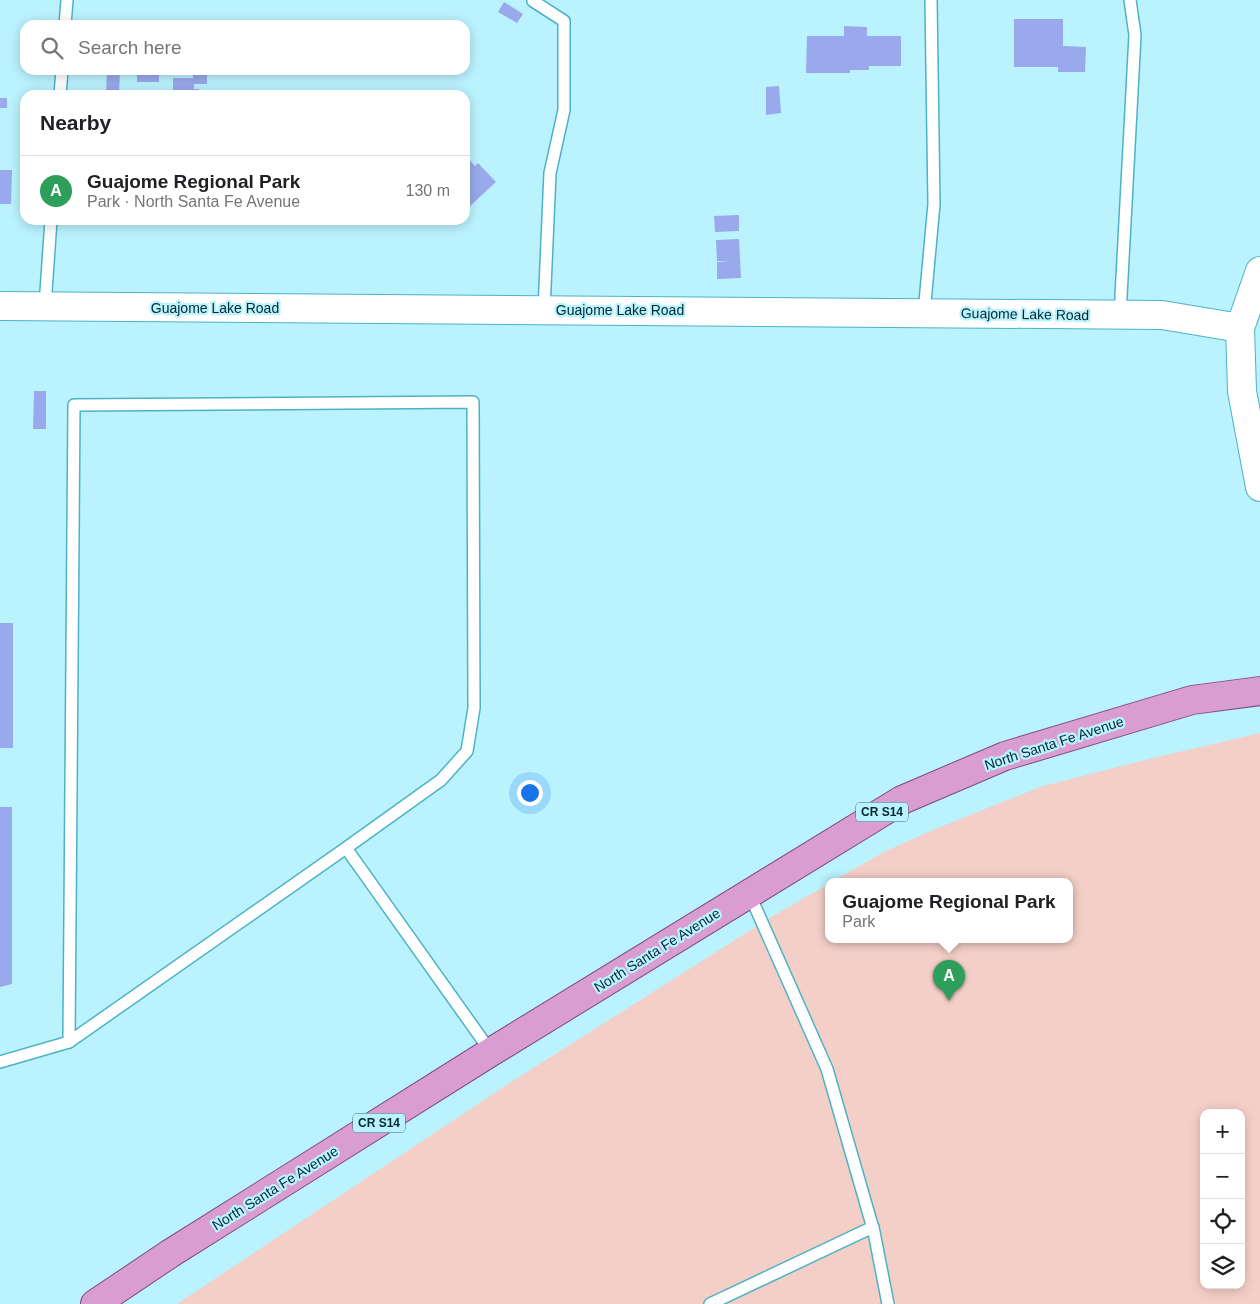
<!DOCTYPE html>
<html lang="en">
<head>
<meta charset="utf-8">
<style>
	body { margin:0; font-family:Arial,sans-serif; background:#f2f2f2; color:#202124 }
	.controls { position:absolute; right:15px; bottom:15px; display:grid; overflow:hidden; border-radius:10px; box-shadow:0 2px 12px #0003 }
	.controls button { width:45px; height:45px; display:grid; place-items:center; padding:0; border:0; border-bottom:1px solid #e0e0e0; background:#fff; color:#202124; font:25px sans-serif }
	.you { position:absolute; left:529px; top:792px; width:18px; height:18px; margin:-12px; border:4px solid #fff; border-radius:50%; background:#1a73e8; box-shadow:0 0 0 8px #1a73e833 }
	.badge { display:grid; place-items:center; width:32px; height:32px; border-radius:50%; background:#d64a2f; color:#fff; font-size:16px; font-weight:700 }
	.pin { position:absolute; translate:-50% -41px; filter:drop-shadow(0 1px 2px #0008) }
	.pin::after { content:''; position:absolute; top:26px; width:18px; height:15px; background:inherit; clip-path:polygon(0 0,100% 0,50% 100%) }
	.popup { position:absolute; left:825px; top:878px; width:248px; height:65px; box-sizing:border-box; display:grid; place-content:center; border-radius:10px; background:#fff; filter:drop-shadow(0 1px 4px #0005); font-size:16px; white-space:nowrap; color:#757577 }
	.popup b { font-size:19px; color:#202124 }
	.popup::after { content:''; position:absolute; left:50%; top:100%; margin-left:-10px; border:10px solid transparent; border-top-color:#fff }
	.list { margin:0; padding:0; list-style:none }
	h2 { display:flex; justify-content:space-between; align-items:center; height:65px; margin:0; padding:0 20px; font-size:21px }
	h2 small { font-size:16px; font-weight:400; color:#757577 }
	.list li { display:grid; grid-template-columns:32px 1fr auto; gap:15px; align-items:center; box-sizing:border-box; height:70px; padding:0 20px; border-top:1px solid #e0e0e0 }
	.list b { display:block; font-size:19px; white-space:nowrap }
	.list p { margin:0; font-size:16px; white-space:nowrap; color:#757577 }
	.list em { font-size:16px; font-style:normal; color:#757577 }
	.icon { flex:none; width:28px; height:28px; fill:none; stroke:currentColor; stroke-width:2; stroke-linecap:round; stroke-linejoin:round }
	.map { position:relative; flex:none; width:1260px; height:1304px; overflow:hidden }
	.search { position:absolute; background:#fff; box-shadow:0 2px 12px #0003; left:20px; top:20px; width:450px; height:55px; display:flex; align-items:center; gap:12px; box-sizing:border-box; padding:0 18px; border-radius:15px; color:#757577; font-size:19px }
	.panel { position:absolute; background:#fff; box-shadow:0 2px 12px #0003; left:20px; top:90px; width:450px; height:135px; border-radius:15px }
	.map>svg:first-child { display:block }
</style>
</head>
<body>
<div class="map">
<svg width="1260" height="1304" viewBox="0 0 1260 1304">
	<rect width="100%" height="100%" fill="#baf2fe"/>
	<!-- green -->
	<path fill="#f4cfc7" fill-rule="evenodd" d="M1260,733v571h-1083l328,-218 266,-169 58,-33v56h240v-58h-238l55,-31 47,-21 107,-43 105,-27zM1204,1113h37v172h-37z"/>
	<!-- building -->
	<g fill="#99a9eb">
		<polygon points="504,2 523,14 517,23 498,12"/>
		<polygon points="1014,19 1063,19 1063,46 1086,47 1085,72 1058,72 1058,67 1014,67"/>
		<polygon points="844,26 867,27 867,36 901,36 901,66 869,66 869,70 850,70 850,73 806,73 807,36 844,36"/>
		<polygon points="107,70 120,70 119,95 106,95"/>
		<polygon points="137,70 173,70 173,75 159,74 159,82 137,82"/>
		<polygon points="193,70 207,70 207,84 194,84 194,89 199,89 199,95 173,95 173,78 193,78"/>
		<polygon points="779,86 781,113 766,115 766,87"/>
		<rect x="0" y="98" width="7" height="10"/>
		<polygon points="465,155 475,166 478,163 496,182 470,206 465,201"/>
		<polygon points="0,170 12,170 11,204 0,204"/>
		<polygon points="739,215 739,231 715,232 714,216"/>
		<polygon points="739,239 741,278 717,279 717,262 730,261 717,261 716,240"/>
		<polygon points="34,391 46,391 46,429 33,429"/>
		<rect x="0" y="623" width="13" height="125"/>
		<polygon points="0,807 12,807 12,984 0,987"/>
	</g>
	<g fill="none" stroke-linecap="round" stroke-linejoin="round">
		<!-- service casing -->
		<g stroke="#4db2c6" stroke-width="14">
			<g id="service">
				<polyline points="533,1 564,21 564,110 550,173 544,310"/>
				<polyline points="65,25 67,0"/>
				<polyline points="60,95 62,70"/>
				<polyline points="45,306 51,220"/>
				<polyline points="924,313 934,204 931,0"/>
				<polyline points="1120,315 1135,35 1130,0"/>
				<polyline points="346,848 69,1042 74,405 473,402 474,708 467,751 441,780 346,848 491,1052"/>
				<polyline points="749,893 827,1069 874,1232 888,1304"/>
				<polyline points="0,1062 69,1042"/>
				<polyline points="710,1304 873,1227"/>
			</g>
		</g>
		<!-- tertiary casing -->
		<g stroke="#4db2c6" stroke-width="30">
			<g id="tertiary">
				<polyline points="1260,271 1240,328 1242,391 1260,487"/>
				<polyline points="0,306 1162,315 1240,328"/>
			</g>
		</g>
		<!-- primary casing -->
		<g stroke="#7d4a86" stroke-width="30">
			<polyline id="primary" points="95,1304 171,1253 491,1052 902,800 1005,756 1192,700 1260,691"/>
		</g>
		<!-- service -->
		<use href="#service" stroke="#fff" stroke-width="11"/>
		<!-- tertiary -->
		<use href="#tertiary" stroke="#fff" stroke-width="28"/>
		<!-- primary -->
		<use href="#primary" stroke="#da9dd1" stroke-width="28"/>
	</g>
	<g text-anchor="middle" stroke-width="4.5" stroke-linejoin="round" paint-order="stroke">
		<!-- shield labels -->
		<g fill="#baf2fe" stroke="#386670" stroke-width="1">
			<rect x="856" y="802.5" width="52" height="19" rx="4"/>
			<rect x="353" y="1113.5" width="52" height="19" rx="4"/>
		</g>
		<g font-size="12" font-weight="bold" fill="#002a33">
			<text x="882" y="816">CR S14</text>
			<text x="379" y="1127">CR S14</text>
		</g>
		<!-- street labels -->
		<g font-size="14" fill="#002a33" stroke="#baf2fe">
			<text x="215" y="313">Guajome Lake Road</text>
			<text x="620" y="315">Guajome Lake Road</text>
			<text transform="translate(1025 314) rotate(1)" y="5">Guajome Lake Road</text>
			<text transform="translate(1054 743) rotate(-18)" y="5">North Santa Fe Avenue</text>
			<text transform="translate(657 950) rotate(-32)" y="5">North Santa Fe Avenue</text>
			<text transform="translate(275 1188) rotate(-32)" y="5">North Santa Fe Avenue</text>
		</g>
	</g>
</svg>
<div class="controls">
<button>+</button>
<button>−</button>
<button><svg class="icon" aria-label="locate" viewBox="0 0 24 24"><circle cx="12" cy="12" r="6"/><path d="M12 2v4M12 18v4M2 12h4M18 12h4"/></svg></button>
<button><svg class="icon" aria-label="layers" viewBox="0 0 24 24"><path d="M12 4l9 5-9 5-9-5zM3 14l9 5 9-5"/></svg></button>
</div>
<div class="you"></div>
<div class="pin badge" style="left:949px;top:1001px;background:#2e9e5b">A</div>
<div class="popup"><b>Guajome Regional Park</b>Park</div>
<div class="search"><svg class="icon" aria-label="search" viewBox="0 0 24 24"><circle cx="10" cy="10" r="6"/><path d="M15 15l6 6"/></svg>Search here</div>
<section class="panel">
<h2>Nearby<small></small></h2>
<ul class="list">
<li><span class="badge" style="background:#2e9e5b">A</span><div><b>Guajome Regional Park</b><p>Park · North Santa Fe Avenue</p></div><em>130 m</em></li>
</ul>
</section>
</div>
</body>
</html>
